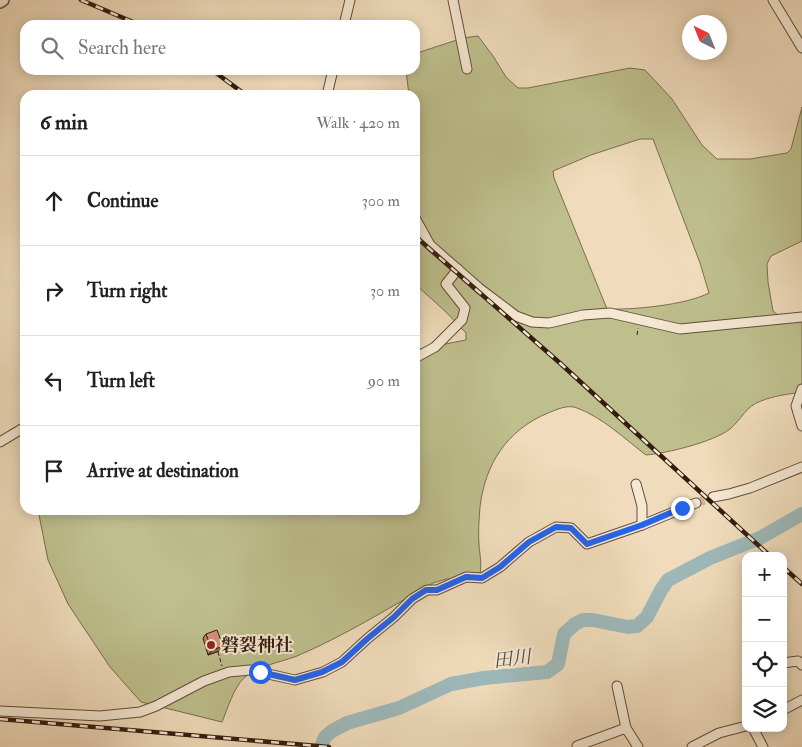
<!DOCTYPE html>
<html lang="en">
<head>
<meta charset="utf-8">
<style>
	body { margin:0; font-family:"IM FELL Double Pica","Noto Serif JP",serif; background:#f2f2f2; color:#202124 }
	.controls { position:absolute; right:15px; bottom:15px; display:grid; overflow:hidden; border-radius:10px; box-shadow:0 2px 12px #0003 }
	.controls button { width:45px; height:45px; display:grid; place-items:center; padding:0; border:0; border-bottom:1px solid #e0e0e0; background:#fff; color:#202124; font:25px sans-serif }
	.compass { position:absolute; left:682px; top:15px; width:45px; height:45px; border-radius:50%; background:#fff; box-shadow:0 2px 12px #0003; rotate:317deg }
	.stop { position:absolute; width:15px; height:15px; margin:-11px; border:4px solid #2563eb; border-radius:50%; background:#fff }
	.stop.end { background:#2563eb; border-color:#fff; box-shadow:0 1px 5px #0008 }
	.list { margin:0; padding:0; list-style:none }
	h2 { display:flex; justify-content:space-between; align-items:center; height:65px; margin:0; padding:0 20px; font-size:21px }
	h2 small { font-size:16px; font-weight:400; color:#757577 }
	.list li { display:grid; grid-template-columns:32px 1fr auto; gap:15px; align-items:center; box-sizing:border-box; height:90px; padding:0 20px; border-top:1px solid #e0e0e0 }
	.list b { display:block; font-size:19px; white-space:nowrap }
	.list em { font-size:16px; font-style:normal; color:#757577 }
	.icon { flex:none; width:28px; height:28px; fill:none; stroke:currentColor; stroke-width:2; stroke-linecap:round; stroke-linejoin:round }
	.map { position:relative; flex:none; width:802px; height:747px; overflow:hidden }
	.search { position:absolute; background:#fff; box-shadow:0 2px 12px #0003; left:20px; top:20px; width:400px; height:55px; display:flex; align-items:center; gap:12px; box-sizing:border-box; padding:0 18px; border-radius:15px; color:#757577; font-size:19px }
	.panel { position:absolute; background:#fff; box-shadow:0 2px 12px #0003; left:20px; top:90px; width:400px; height:425px; border-radius:15px }
	.map>svg:first-child { display:block }
</style>
</head>
<body>
<div class="map">
<svg width="802" height="747" viewBox="0 0 802 747">
	<rect width="100%" height="100%" fill="#f0dcbc"/>
	<filter id="stains"><feTurbulence type="fractalNoise" baseFrequency=".004" numOctaves="4"/><feColorMatrix values="0 0 0 0 .2 0 0 0 0 .09 0 0 0 0 .02 0 0 0 .5 -.17"/></filter>
	<radialGradient id="worn" r=".72"><stop offset=".6" stop-color="#630" stop-opacity="0"/><stop offset="1" stop-color="#630" stop-opacity=".3"/></radialGradient>
	<!-- green -->
	<path fill="#bebf8d" stroke="#796e4e" fill-rule="evenodd" d="M478,36l15,20 13,21 12,11h10l102,-20 15,2 27,29 30,46 15,14h33l37,-6 4,-4 11,-42v134l-31,15 -4,8 1,18 5,29 6,5h23v76c-13,2 -29,4 -41,9 -15,5 -20,19 -31,28 -17,13 -62,24 -84,26 -21,-16 -44,-38 -69,-47 -10,-4 -21,2 -29,5 -41,17 -63,51 -68,94 -1,13 -2,26 -1,38 1,12 4,24 -1,34h-32l-13,4c-44,25 -89,53 -136,73 -15,6 -41,10 -53,22 -10,9 -17,32 -22,44l-81,-20 -31,-35 -42,-63 -20,-44 -10,-50h377v-160l51,-10v-7l-21,-22 -30,-27v-189h-6l-3,-25h9v-15l2,-2 46,-15zM640,139h13l47,124 9,30c-23,12 -76,17 -102,16l-53,-131 -1,-7 38,-16z"/>
	<g fill="none" stroke-linecap="round" stroke-linejoin="round">
		<!-- river -->
		<polyline stroke="#9eb9ba" stroke-width="14" points="321,747 325,737 332,731 347,723 399,708 451,684 484,678 547,672 558,664 564,634 575,624 583,620 593,620 628,627 637,626 647,617 661,590 668,580 710,558 760,538 802,514"/>
		<!-- minor-tunnel -->
		<polyline stroke="#cab699" stroke-width="9" stroke-dasharray="9 4.5" stroke-linecap="butt" points="696,503 713,497"/>
		<!-- minor casing -->
		<g stroke="#634d3a" stroke-width="11">
			<g id="minor">
				<polyline points="453,0 467,69"/>
				<polyline points="773,0 802,48"/>
				<polyline points="344,25 350,0"/>
				<polyline points="327,95 333,70"/>
				<polyline points="415,218 430,245 479,288 516,316 532,322 549,323 583,315 610,313 680,329 802,317"/>
				<polyline points="415,358 435,347 462,320 465,308 446,284 458,269"/>
				<polyline points="802,389 796,406 802,426"/>
				<polyline points="0,442 25,427"/>
				<polyline points="636,484 642,506 642,525"/>
				<polyline points="713,497 729,494 750,488 802,467"/>
				<polyline points="783,663 798,661 802,665"/>
				<polyline points="617,686 626,728"/>
				<polyline points="783,710 802,700"/>
				<polyline points="0,711 100,716 140,712 156,706 204,681 229,672 250,670 295,680 323,672 342,662 367,639 394,617 412,599 427,590 437,590 466,577 482,578 500,567 529,542 556,527 571,528 587,544 642,525 696,503"/>
				<polyline points="753,728 763,747"/>
				<polyline points="577,746 626,728 638,747"/>
				<polyline points="692,747 719,733 746,726"/>
			</g>
		</g>
		<!-- tertiary casing -->
		<g stroke="#634d3a" stroke-width="14">
			<polyline id="tertiary" points="0,2 3,0"/>
		</g>
		<!-- path -->
		<g stroke="#341d0f" stroke-width="1" stroke-dasharray="4 2.5" stroke-linecap="butt">
			<polyline points="637,335 638,328"/>
			<polyline points="218,652 222,666"/>
		</g>
		<!-- minor -->
		<use href="#minor" stroke="#f5e8d3" stroke-width="9"/>
		<!-- tertiary -->
		<use href="#tertiary" stroke="#f5e8d3" stroke-width="11"/>
		<!-- rail casing -->
		<g stroke="#341d0f" stroke-width="4.5">
			<g id="rail">
				<polyline points="81,0 140,25"/>
				<polyline points="212,70 246,95"/>
				<polyline points="415,236 561,364 770,556"/>
				<polyline points="783,567 802,584"/>
				<polyline points="0,719 329,747"/>
			</g>
		</g>
		<!-- rail -->
		<use href="#rail" stroke="#f5e8d3" stroke-width="2.5" stroke-dasharray="8" stroke-linecap="butt"/>
	</g>
	<!-- wall -->
	<polygon fill="#b87c66" stroke="#341d0f" points="206,634 219,651 208,655 203,638"/>
	<!-- shaded-wall -->
	<polygon fill="#966553" stroke="#341d0f" points="223,646 219,651 208,655 212,650"/>
	<!-- building -->
	<polygon fill="#d69077" stroke="#341d0f" points="217,630 223,646 212,650 206,634"/>
	<g fill="none" stroke-linecap="round" stroke-linejoin="round">
		<!-- route -->
		<polyline stroke="#2563eb" stroke-width="6" points="260,672 295,680 322,672 342,662 367,639 394,617 412,599 426,590 437,590 466,577 482,578 500,567 529,542 556,527 571,528 587,544 642,525 682,508"/>
	</g>
	<!-- markers -->
	<circle fill="#8f2418" stroke="#f5e8d3" stroke-width="2" cx="211" cy="645" r="5"/>
	<g text-anchor="middle" stroke-width="4" stroke-linejoin="round" paint-order="stroke">
		<!-- poi labels -->
		<g font-size="18" font-weight="bold" fill="#341d0f" stroke="#f5e8d3" text-anchor="start">
			<text x="221" y="651">磐裂神社</text>
		</g>
		<!-- water labels -->
		<g font-size="19" font-style="italic" fill="#544c42" stroke="#f5e8d3">
			<text transform="translate(512 658) rotate(-7)" y="7">田川</text>
		</g>
	</g>
	<rect width="100%" height="100%" filter="url(#stains)"/>
	<rect width="100%" height="100%" fill="url(#worn)"/>
</svg>
<div class="controls">
<button>+</button>
<button>−</button>
<button><svg class="icon" aria-label="locate" viewBox="0 0 24 24"><circle cx="12" cy="12" r="6"/><path d="M12 2v4M12 18v4M2 12h4M18 12h4"/></svg></button>
<button><svg class="icon" aria-label="layers" viewBox="0 0 24 24"><path d="M12 4l9 5-9 5-9-5zM3 14l9 5 9-5"/></svg></button>
</div>
<svg class="compass" viewBox="-18 -18 36 36"><path d="M0-13l5 13h-10z" fill="#e53935"/><path d="M0 13l5-13h-10z" fill="#757577"/></svg>
<div class="stop" style="left:260px;top:672px"></div>
<div class="stop end" style="left:682px;top:508px"></div>
<div class="search"><svg class="icon" aria-label="search" viewBox="0 0 24 24"><circle cx="10" cy="10" r="6"/><path d="M15 15l6 6"/></svg>Search here</div>
<section class="panel">
<h2>6 min<small>Walk · 420 m</small></h2>
<ul class="list">
<li><svg class="icon" aria-label="ahead" viewBox="0 0 24 24"><path d="M12 20V5M6 11l6-6 6 6"/></svg><div><b>Continue</b></div><em>300 m</em></li>
<li><svg class="icon" aria-label="right" viewBox="0 0 24 24"><path d="M7 20v-9h11M14 6l5 5-5 5"/></svg><div><b>Turn right</b></div><em>30 m</em></li>
<li><svg class="icon" aria-label="left" viewBox="0 0 24 24"><path d="M17 20v-9H6M10 6l-5 5 5 5"/></svg><div><b>Turn left</b></div><em>90 m</em></li>
<li><svg class="icon" aria-label="arrive" viewBox="0 0 24 24"><path d="M6 21V4h12l-3 4 3 4H6"/></svg><div><b>Arrive at destination</b></div></li>
</ul>
</section>
</div>
</body>
</html>
